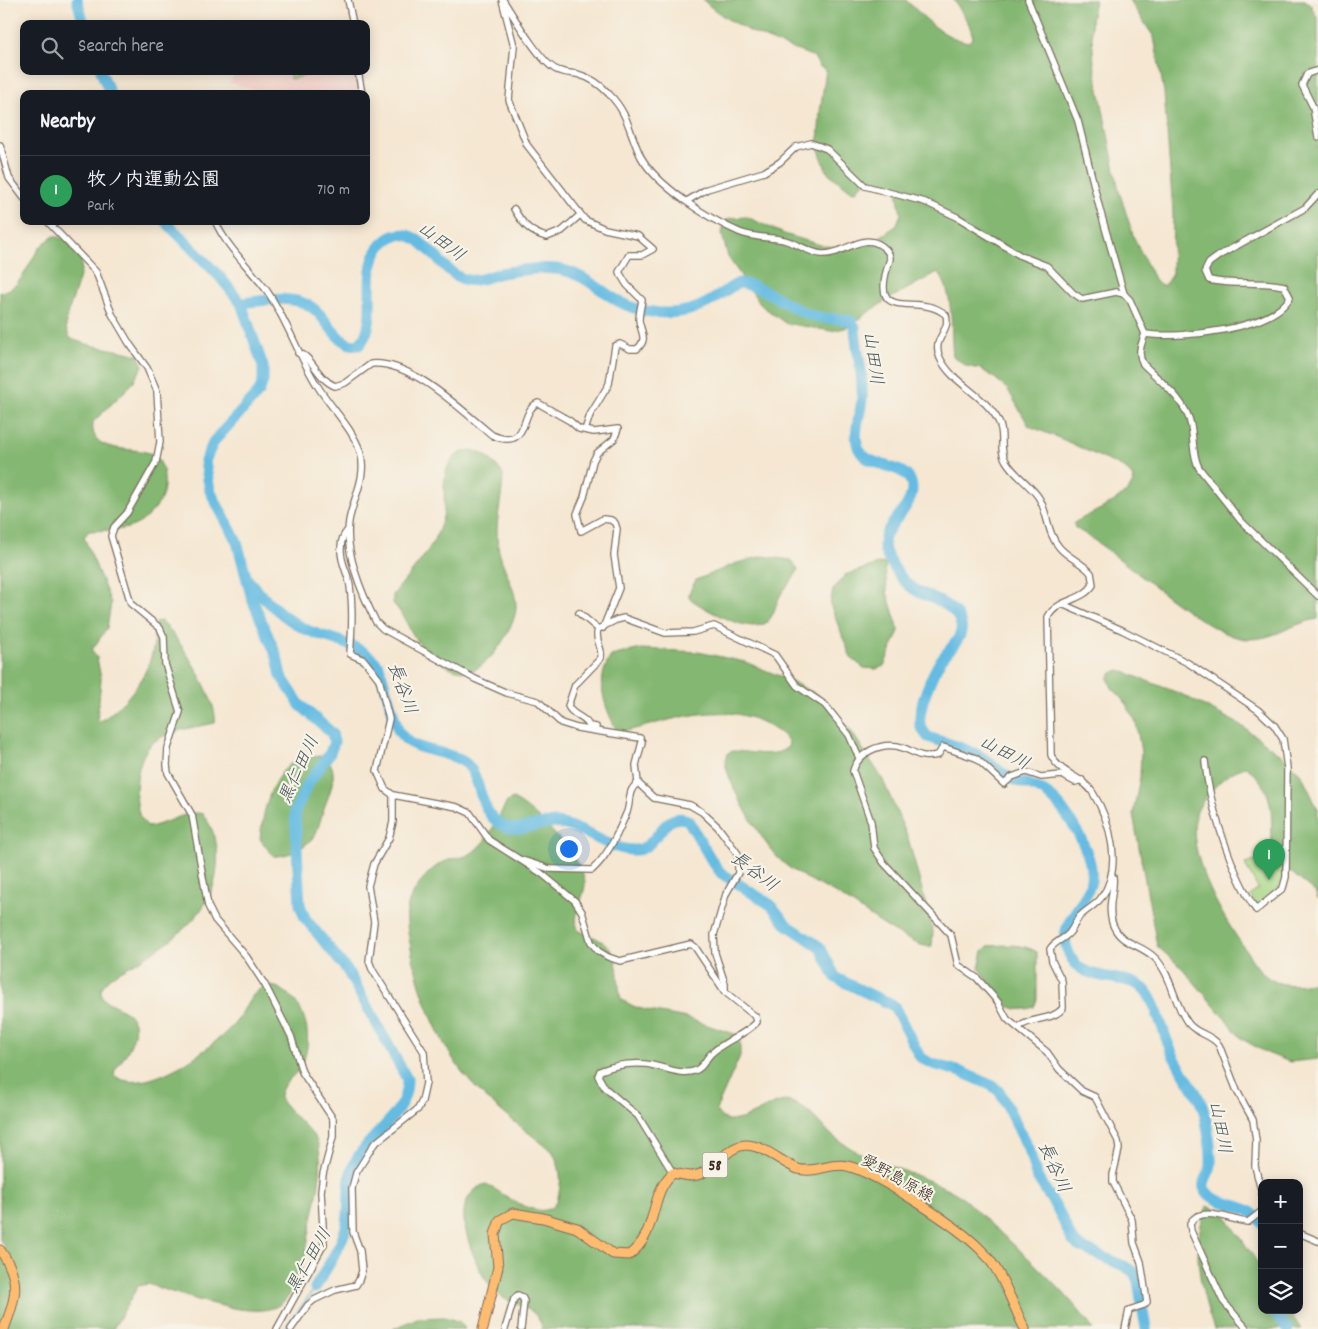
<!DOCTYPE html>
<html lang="en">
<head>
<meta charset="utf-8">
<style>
	body { margin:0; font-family:Dekko,"Klee One",sans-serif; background:#242831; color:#f1f3f6 }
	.controls { position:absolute; right:15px; bottom:15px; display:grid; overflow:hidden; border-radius:10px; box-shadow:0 2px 12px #0003 }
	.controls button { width:45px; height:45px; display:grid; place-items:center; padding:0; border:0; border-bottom:1px solid #363941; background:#171b24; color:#f1f3f6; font:25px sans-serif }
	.you { position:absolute; left:568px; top:848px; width:18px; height:18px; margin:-12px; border:4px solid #fff; border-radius:50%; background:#1a73e8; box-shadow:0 0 0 8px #1a73e833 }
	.badge { display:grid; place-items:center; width:32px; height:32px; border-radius:50%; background:#7c3aed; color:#fff; font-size:16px; font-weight:700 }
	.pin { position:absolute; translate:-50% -41px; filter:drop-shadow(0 1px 2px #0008) }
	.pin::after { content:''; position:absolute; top:26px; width:18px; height:15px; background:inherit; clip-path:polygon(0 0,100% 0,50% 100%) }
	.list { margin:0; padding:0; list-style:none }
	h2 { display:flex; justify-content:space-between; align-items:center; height:65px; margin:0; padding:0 20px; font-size:21px }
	h2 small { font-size:16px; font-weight:400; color:#9ea1a6 }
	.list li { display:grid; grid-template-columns:32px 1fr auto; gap:15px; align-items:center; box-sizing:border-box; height:70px; padding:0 20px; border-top:1px solid #363941 }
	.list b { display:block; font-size:19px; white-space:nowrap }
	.list p { margin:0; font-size:16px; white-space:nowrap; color:#9ea1a6 }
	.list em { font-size:16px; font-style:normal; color:#9ea1a6 }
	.icon { flex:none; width:28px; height:28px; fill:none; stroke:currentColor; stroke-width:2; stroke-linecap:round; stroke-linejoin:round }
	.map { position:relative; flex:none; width:1318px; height:1329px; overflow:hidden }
	.search { position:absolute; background:#171b24; box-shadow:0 2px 12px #0003; left:20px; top:20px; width:350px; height:55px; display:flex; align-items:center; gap:12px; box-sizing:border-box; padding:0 18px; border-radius:10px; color:#9ea1a6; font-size:19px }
	.panel { position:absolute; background:#171b24; box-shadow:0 2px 12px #0003; left:20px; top:90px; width:350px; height:135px; border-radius:10px }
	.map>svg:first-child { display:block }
</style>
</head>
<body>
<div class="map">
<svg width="1318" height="1329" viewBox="0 0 1318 1329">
	<rect width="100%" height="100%" fill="#f7f3e8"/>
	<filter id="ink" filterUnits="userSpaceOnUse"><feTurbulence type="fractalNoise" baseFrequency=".02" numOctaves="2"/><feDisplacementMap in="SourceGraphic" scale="10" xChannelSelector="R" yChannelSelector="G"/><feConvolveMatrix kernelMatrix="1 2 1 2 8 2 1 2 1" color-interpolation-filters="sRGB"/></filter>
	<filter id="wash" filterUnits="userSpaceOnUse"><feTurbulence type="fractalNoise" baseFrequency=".0096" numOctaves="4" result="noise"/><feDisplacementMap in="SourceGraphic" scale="20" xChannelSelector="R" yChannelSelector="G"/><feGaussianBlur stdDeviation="1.12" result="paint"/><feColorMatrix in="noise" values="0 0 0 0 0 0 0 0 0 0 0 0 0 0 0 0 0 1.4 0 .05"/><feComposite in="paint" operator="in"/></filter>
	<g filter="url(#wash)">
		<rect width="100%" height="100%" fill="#f5e7d2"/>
		<!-- built -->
		<polygon fill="#f7d1c9" points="237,71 356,71 359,94 283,94 282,90 272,94 229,83"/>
		<!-- green -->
		<g fill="#a6d685" stroke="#708052">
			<polygon points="290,71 326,71 290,79"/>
			<path d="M1283,853c2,34 0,32 -26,53l-7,-10 8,-7 -13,-25z"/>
		</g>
		<!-- forest -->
		<g fill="#84b772" stroke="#607048">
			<path d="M703,0h203c19,18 36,38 63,42l4,-5 -4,-13 -15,-24h141l-4,21 3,43 25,127 15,47 21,43 9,5 8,-12 1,-62 -9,-120 -10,-55 -25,-37h176l5,4 8,15v600c-24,3 -44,21 -70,20 -43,-1 -129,-87 -173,-111l-1,-5c16,-10 57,-25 60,-44l-8,-10 -62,-29 -35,-14 -21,-36 -12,-11 -15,-10 -15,-3 -13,-10c-3,-26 2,-63 -15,-84l-51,28 -42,28 -14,3 -46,-8 -24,-18 -33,-48 -6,-23 2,-12 6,-4 17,-1 37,17 40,12 32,2 21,-9 19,-13 5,-12 -4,-22 -5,-8 -14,-4 -13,1 -9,10 -6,-1 -23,-18 -9,-25 2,-35 6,-42 -7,-4 -5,-9c-38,-15 -81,-28 -111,-57z"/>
			<path d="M54,236c54,12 12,60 12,91 0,3 3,8 4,11 21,10 45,10 68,17l5,11 -11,18 -39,38c-5,36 47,22 62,34 11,9 11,32 6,43 -4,9 -13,17 -20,23 -14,10 -37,8 -52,9l-5,6 27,66 -4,25 -15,22 5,8 4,21 -4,42 6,-1c25,-20 45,-42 51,-75 1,-9 -2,-14 2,-23l5,-1c18,16 58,79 54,102 -18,4 -40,6 -57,16 -22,12 -25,52 -19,75 1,4 6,9 9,13 17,-2 40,-18 55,-13 12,17 16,32 14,53 -3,46 -44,73 -80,95 -14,8 -27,13 -36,27l1,9c8,6 20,10 27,16 15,16 -4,43 -14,56l-1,5c30,25 101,-29 121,-52 9,-10 14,-29 27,-35 11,-5 20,1 27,7 20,17 24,51 11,73 -6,9 -18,15 -20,27 -2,10 34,35 38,49 7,29 -3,57 -8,86 -5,24 -9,60 -31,75 -23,17 -105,-12 -131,-21l-10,2 -25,43h-113v-77l5,-6 -5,-6v-948c22,-2 29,-32 41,-46 4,-4 9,-7 13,-10z"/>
			<path d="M470,450c16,2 24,12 33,24 0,23 -9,49 -5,72 3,21 19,43 18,61 0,19 -27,62 -47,64 -14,2 -31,-9 -41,-18 -16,-13 -21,-35 -35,-50v-8c18,-24 40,-44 49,-74 6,-20 -3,-43 9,-60 5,-7 11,-9 19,-11z"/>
			<path d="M763,556l28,4 7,9c-4,12 -14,18 -19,29 -4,8 -5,18 -12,24 -16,14 -63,-13 -78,-24v-5l7,-13 41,-17z"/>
			<polygon points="881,563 885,564 887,592 899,631 884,666 876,669 864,668 851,658 830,604 833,590 845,575"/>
			<path d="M641,649l57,3 47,10 42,17 31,16 33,36 31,47 26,60 25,93 -1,15c-9,2 -20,-5 -28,-9 -24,-12 -45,-30 -68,-43 -20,-12 -43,-20 -59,-37 -15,-16 -51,-75 -52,-97l3,-7 5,-2c17,0 45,9 56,-6 -3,-9 -10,-13 -18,-18 -48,-30 -103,-5 -153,6 -13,-25 -24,-51 -7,-77z"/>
			<path d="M1119,670l62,24 58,30 41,30 22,21 16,35v89l-3,-7 -43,-35c-2,-36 7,-66 -26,-90 -15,4 -23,11 -34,23 -6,7 -14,16 -16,25 -10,38 24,98 45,128 9,13 19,33 35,39 14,5 28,2 42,0v77l-28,3 -23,-9 -25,-14 -59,-70 -26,-23 -24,-132 7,-37 1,-25 -5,-30 -13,-23 -11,-11 -4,-10 4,-5z"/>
			<path d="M320,756c24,8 9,38 3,55 -2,7 -4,15 -7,22 -8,14 -28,24 -43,23l-13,-17c3,-26 10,-65 37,-79 6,-3 16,-3 23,-4z"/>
			<path d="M513,799c20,9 74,63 72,86 -2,16 -13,30 -7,45 8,5 18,7 25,12 19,13 13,39 18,57 16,13 45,14 65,19 16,5 32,11 49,16l5,6v16l-24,54c13,26 46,-4 64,-8 6,-2 12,0 18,3 16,8 25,25 40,35 33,24 78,32 114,51 13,7 24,20 35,30 36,32 78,68 106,108h-552l1,-3c-10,-23 -24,-18 -42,-30 -4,-3 -7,-8 -11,-12 -11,-12 -27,-54 -25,-72 1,-13 10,-25 22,-28 18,9 65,49 73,9 3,-16 1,-26 -6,-41 -26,-21 -56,-42 -79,-66 -33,-35 -54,-91 -63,-137 -3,-19 -9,-38 2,-55 7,-12 18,-27 31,-32 10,-5 20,-3 29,-10 16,-12 24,-33 34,-50z"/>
			<path d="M988,946c16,-1 35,-3 49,6v48l-3,7c-31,11 -38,-18 -55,-39l4,-17z"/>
			<path d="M1207,1206l16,6 39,57v41h26l13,19h-87c-14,-40 -24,-83 -7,-123z"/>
			<polygon points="445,1317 460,1322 465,1329 393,1329 417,1318"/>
		</g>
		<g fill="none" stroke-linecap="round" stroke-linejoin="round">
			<!-- stream -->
			<polyline stroke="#65bbe2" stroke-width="2" points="285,1329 315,1288"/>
			<!-- river -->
			<g stroke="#65bbe2" stroke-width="11">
				<polyline points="77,0 84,24"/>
				<polyline points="101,71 110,94"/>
				<path d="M165,221l55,56 21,26 22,63v15l-4,11 -45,49 -9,20 5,30 27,51 15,57 25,58 4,19 19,29 32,28 2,9 -4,11 -21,29 -14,29 5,94 5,13 42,52 60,109c1,37 -35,52 -51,81 -12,25 -4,44 -10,67 -5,21 -21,43 -31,61"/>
				<path d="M241,303c23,-2 47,-9 69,3 19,11 24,40 49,39 25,-26 -5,-80 28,-105 31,-24 52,35 80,40 11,2 23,-4 34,-7 17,-3 38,-6 56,-4 21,3 36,15 53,27 27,19 68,23 97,7 12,-6 20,-15 32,-20 28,3 47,25 74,33 12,4 25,1 38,5l4,6c1,24 9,48 7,72 -1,15 -11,38 -2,52 11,19 51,11 52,37 0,28 -41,40 -24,70 6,10 14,23 23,29 16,12 45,15 50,38 3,13 -13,25 -20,35 -9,14 -23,47 -21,64 1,5 5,9 8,13 17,6 35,10 50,18 12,6 21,18 34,24 11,5 24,6 34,14 21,15 52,66 44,92 -9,29 -38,41 -18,74 14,25 59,13 74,32 13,18 17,43 26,62 11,23 28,39 33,63 3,15 7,35 6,49 -1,9 -11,17 -6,25 12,18 42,10 57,33"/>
				<path d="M249,581c15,18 34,37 56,48 26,12 55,13 74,37l19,64c13,24 46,18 66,32 20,14 11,52 42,65 14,6 34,-5 49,-4 27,2 51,26 78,27 25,2 28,-41 55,-30l24,41 9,12 50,32 15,19 34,23 16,31 58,28 26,51 10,6 31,9 32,14 7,6 29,58 7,25 23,37 13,28 8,7 44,19 10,6 4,9 8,48"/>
				<polyline points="1272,1310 1288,1329"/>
			</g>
		</g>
	</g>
	<g filter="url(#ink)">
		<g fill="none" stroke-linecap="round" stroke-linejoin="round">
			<!-- minor casing -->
			<g stroke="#7c6c5d" stroke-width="8">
				<g id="minor">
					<polyline points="348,0 353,24"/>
					<path d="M502,0l12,46 -5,54 18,45 58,75 20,9 33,7 15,13 -11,6h-13l-10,17 8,13 15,15c-1,6 -3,14 -3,20 1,11 10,19 -2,29h-7l-10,-5 -5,2 -6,38 -19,31 -5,15"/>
					<path d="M503,0c11,17 36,60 52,69 7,4 15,4 22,5 12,3 24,11 32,20 20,20 20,39 32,63 16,29 68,62 98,75 15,6 29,5 45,8 13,3 25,13 38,14 21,2 41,-24 61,-7 4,3 7,6 7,12 -24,69 29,31 56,56 5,17 -15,23 -6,43 12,25 40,34 55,57 13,19 2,32 11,46 8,14 24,23 33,37 9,15 8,35 20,49 9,11 23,15 32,26l2,12c-11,17 -36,14 -45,32l3,138c8,19 32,21 42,38 18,29 30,76 8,105 -5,7 -14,11 -21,18 -4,4 -6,11 -10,16 -5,7 -15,9 -20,17l2,12 10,20 1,27c-10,13 -32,9 -44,19"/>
					<path d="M1028,0l50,121 22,89 24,84 6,6 15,34c34,5 128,-4 145,-37l-6,-11c-25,-6 -50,0 -75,-6l-4,-9 4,-8 11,-8 85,-47 13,-14"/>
					<polyline points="1318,70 1307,74 1302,85 1313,107 1318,137"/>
					<polyline points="358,71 362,94"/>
					<polyline points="0,145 9,178 24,198"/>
					<polyline points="687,201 707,189 764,172 780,162 796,147 811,143 827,149 865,186 925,202 957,217 1021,256 1047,266 1073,293 1082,299 1116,292 1124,294"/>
					<path d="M514,209c8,14 16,24 33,28l15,-6 18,-16"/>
					<polyline points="47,221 96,272 112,314 129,343 147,368 157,391 160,442 156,462 127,513 114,527 111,536 131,604 160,628 164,637 165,664 180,712 168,748 167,765 168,773 192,815 208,906 215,920 246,956 265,985 291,1036 302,1072 333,1119 333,1137 323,1174 321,1192 324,1244 277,1329"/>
					<path d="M215,221c12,27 35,47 52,70 20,29 31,64 50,94 13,22 34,41 43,66 8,25 -7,47 -11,70 -5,32 13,73 27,101l7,7 92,50 32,14 31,8 23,22 16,5 63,10 2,4 -6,23 2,18 16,15 36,7 12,7 16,15 20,27v19l-12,21 -12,41 1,18 10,31v8"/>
					<path d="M1145,334c-4,11 -8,19 -2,30 17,17 44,37 48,62 3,14 1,29 8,42l42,53 77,75"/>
					<path d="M298,353c14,2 19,26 37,33l10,-3 26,-19c41,-4 91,47 121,71 39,17 27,-25 46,-32l32,18 9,8 15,3 24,-3 -4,10 -17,14 -4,8 -9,36 -7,17 4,17 22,-12 8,1 4,3 2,6 -3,26 5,33 -16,40"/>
					<path d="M348,530c-5,5 -7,12 -7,18 -1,15 7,24 9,38 3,22 2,46 0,68l14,6 15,19 10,40 -12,52 8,18 8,6 64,12 13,6 19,27 52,33 34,28 7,11 9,30 7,9 10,6 12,4 71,-17 4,3 30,45 31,25 1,5c-12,13 -31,18 -44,30 -8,6 -9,16 -19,19 -15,5 -34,-6 -49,-7 -15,-1 -31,1 -45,7l-2,5 7,12 33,28 35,57"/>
					<path d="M1062,604l60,26 66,33 70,47 16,15 9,14 4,29 -1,109 -3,11 -27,22c-24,-36 -47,-105 -51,-149"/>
					<polyline points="579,613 598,629 616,620 624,618 665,633 693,632 714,626 775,655 797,686 825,705 849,735 859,758"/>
					<path d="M596,727l-7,-1c-3,-9 -17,-10 -21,-20l7,-21 26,-27c2,-11 -7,-18 -3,-29"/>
					<path d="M1082,780l-7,2 -13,-7 -21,2 -15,-5 -14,5 -8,7 -28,-26 -33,-11 -5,8c-21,5 -23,-5 -41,-9 -18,-3 -39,7 -44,25l18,51 3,26 10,15 67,72 7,30 19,13 21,24 9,17 40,33 12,17 23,22 13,6 23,44 1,8 -6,26v7l19,38 2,23 7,19 6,40 -3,3 -15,5 -4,19"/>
					<path d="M522,860l28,9 42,1c17,-15 26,-38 35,-58 4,-11 0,-22 11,-29"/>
					<path d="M1113,877c2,14 -6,27 -1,45 7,23 28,21 43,36 17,17 19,47 33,65 8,11 23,11 31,22l18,46 16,29 3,21 -1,25 7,28"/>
					<polyline points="1299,1233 1318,1241"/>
					<polyline points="291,1329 308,1305 314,1300 335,1290 356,1285 359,1280 362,1271 360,1251 353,1232 352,1188 356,1173 374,1144 418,1109 422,1101 426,1083 424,1052 372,969 369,961 374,922 368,886 374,864 389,838 393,822 393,795"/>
					<polyline points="505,1329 514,1299 518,1295 522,1297 524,1301 521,1329"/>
					<path d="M1247,1329l-24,-28 -32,-70 -1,-7c9,-20 43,-3 58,-2l14,-11"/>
				</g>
			</g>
			<!-- primary casing -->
			<g stroke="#7c6c5d" stroke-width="11">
				<g id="primary">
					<path d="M0,1250c22,30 16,47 4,79"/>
					<path d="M483,1329l15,-62 -3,-33 5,-14 13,-7 30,5 34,10 36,26 16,1c31,-23 19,-61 44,-82 6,1 13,3 19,3 23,-2 33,-31 55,-31 18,1 35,18 51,24 17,5 33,-7 49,-3 29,6 113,62 134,84 21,20 31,54 44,79"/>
				</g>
			</g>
			<!-- minor -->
			<use href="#minor" stroke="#fff" stroke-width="5.5"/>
			<!-- primary -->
			<use href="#primary" stroke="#febc70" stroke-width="9"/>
		</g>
	</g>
	<g text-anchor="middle" stroke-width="4.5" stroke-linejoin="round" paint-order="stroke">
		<!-- shield labels -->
		<rect fill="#f7f3e8" stroke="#73665b" stroke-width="1" x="702.5" y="1152.5" width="25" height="25" rx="4"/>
		<g font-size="15" font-weight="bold" fill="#3b2a1e">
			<text x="715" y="1170">58</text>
		</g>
		<!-- street labels -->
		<g font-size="16" fill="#3b2a1e" stroke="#f7f3e8">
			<text transform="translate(898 1177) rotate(29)" y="6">愛野島原線</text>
		</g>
		<!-- water labels -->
		<g font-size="18" font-style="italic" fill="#485659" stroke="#f7f3e8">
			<text transform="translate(442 241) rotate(37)" y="6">山田川</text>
			<text transform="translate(874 358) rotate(82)" y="6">山田川</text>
			<text transform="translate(403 688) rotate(70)" y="6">長谷川</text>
			<text transform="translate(1005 752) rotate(28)" y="6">山田川</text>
			<text transform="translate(298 769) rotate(-65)" y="6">黒仁田川</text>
			<text transform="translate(755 871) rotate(37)" y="6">長谷川</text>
			<text transform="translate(1221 1127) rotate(79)" y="6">山田川</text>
			<text transform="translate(1055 1167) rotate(66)" y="6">長谷川</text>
			<text transform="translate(308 1260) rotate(-60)" y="6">黒仁田川</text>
		</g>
	</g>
</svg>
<div class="controls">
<button>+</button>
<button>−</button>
<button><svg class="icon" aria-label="layers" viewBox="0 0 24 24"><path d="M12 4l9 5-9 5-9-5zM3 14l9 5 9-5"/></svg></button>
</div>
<div class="you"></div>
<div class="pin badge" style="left:1269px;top:880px;background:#2e9e5b">1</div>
<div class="search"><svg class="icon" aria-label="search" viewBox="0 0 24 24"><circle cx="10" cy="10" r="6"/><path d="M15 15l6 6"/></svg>Search here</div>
<section class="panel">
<h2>Nearby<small></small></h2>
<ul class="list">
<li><span class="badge" style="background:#2e9e5b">1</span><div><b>牧ノ内運動公園</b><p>Park</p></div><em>710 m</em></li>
</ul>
</section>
</div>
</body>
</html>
